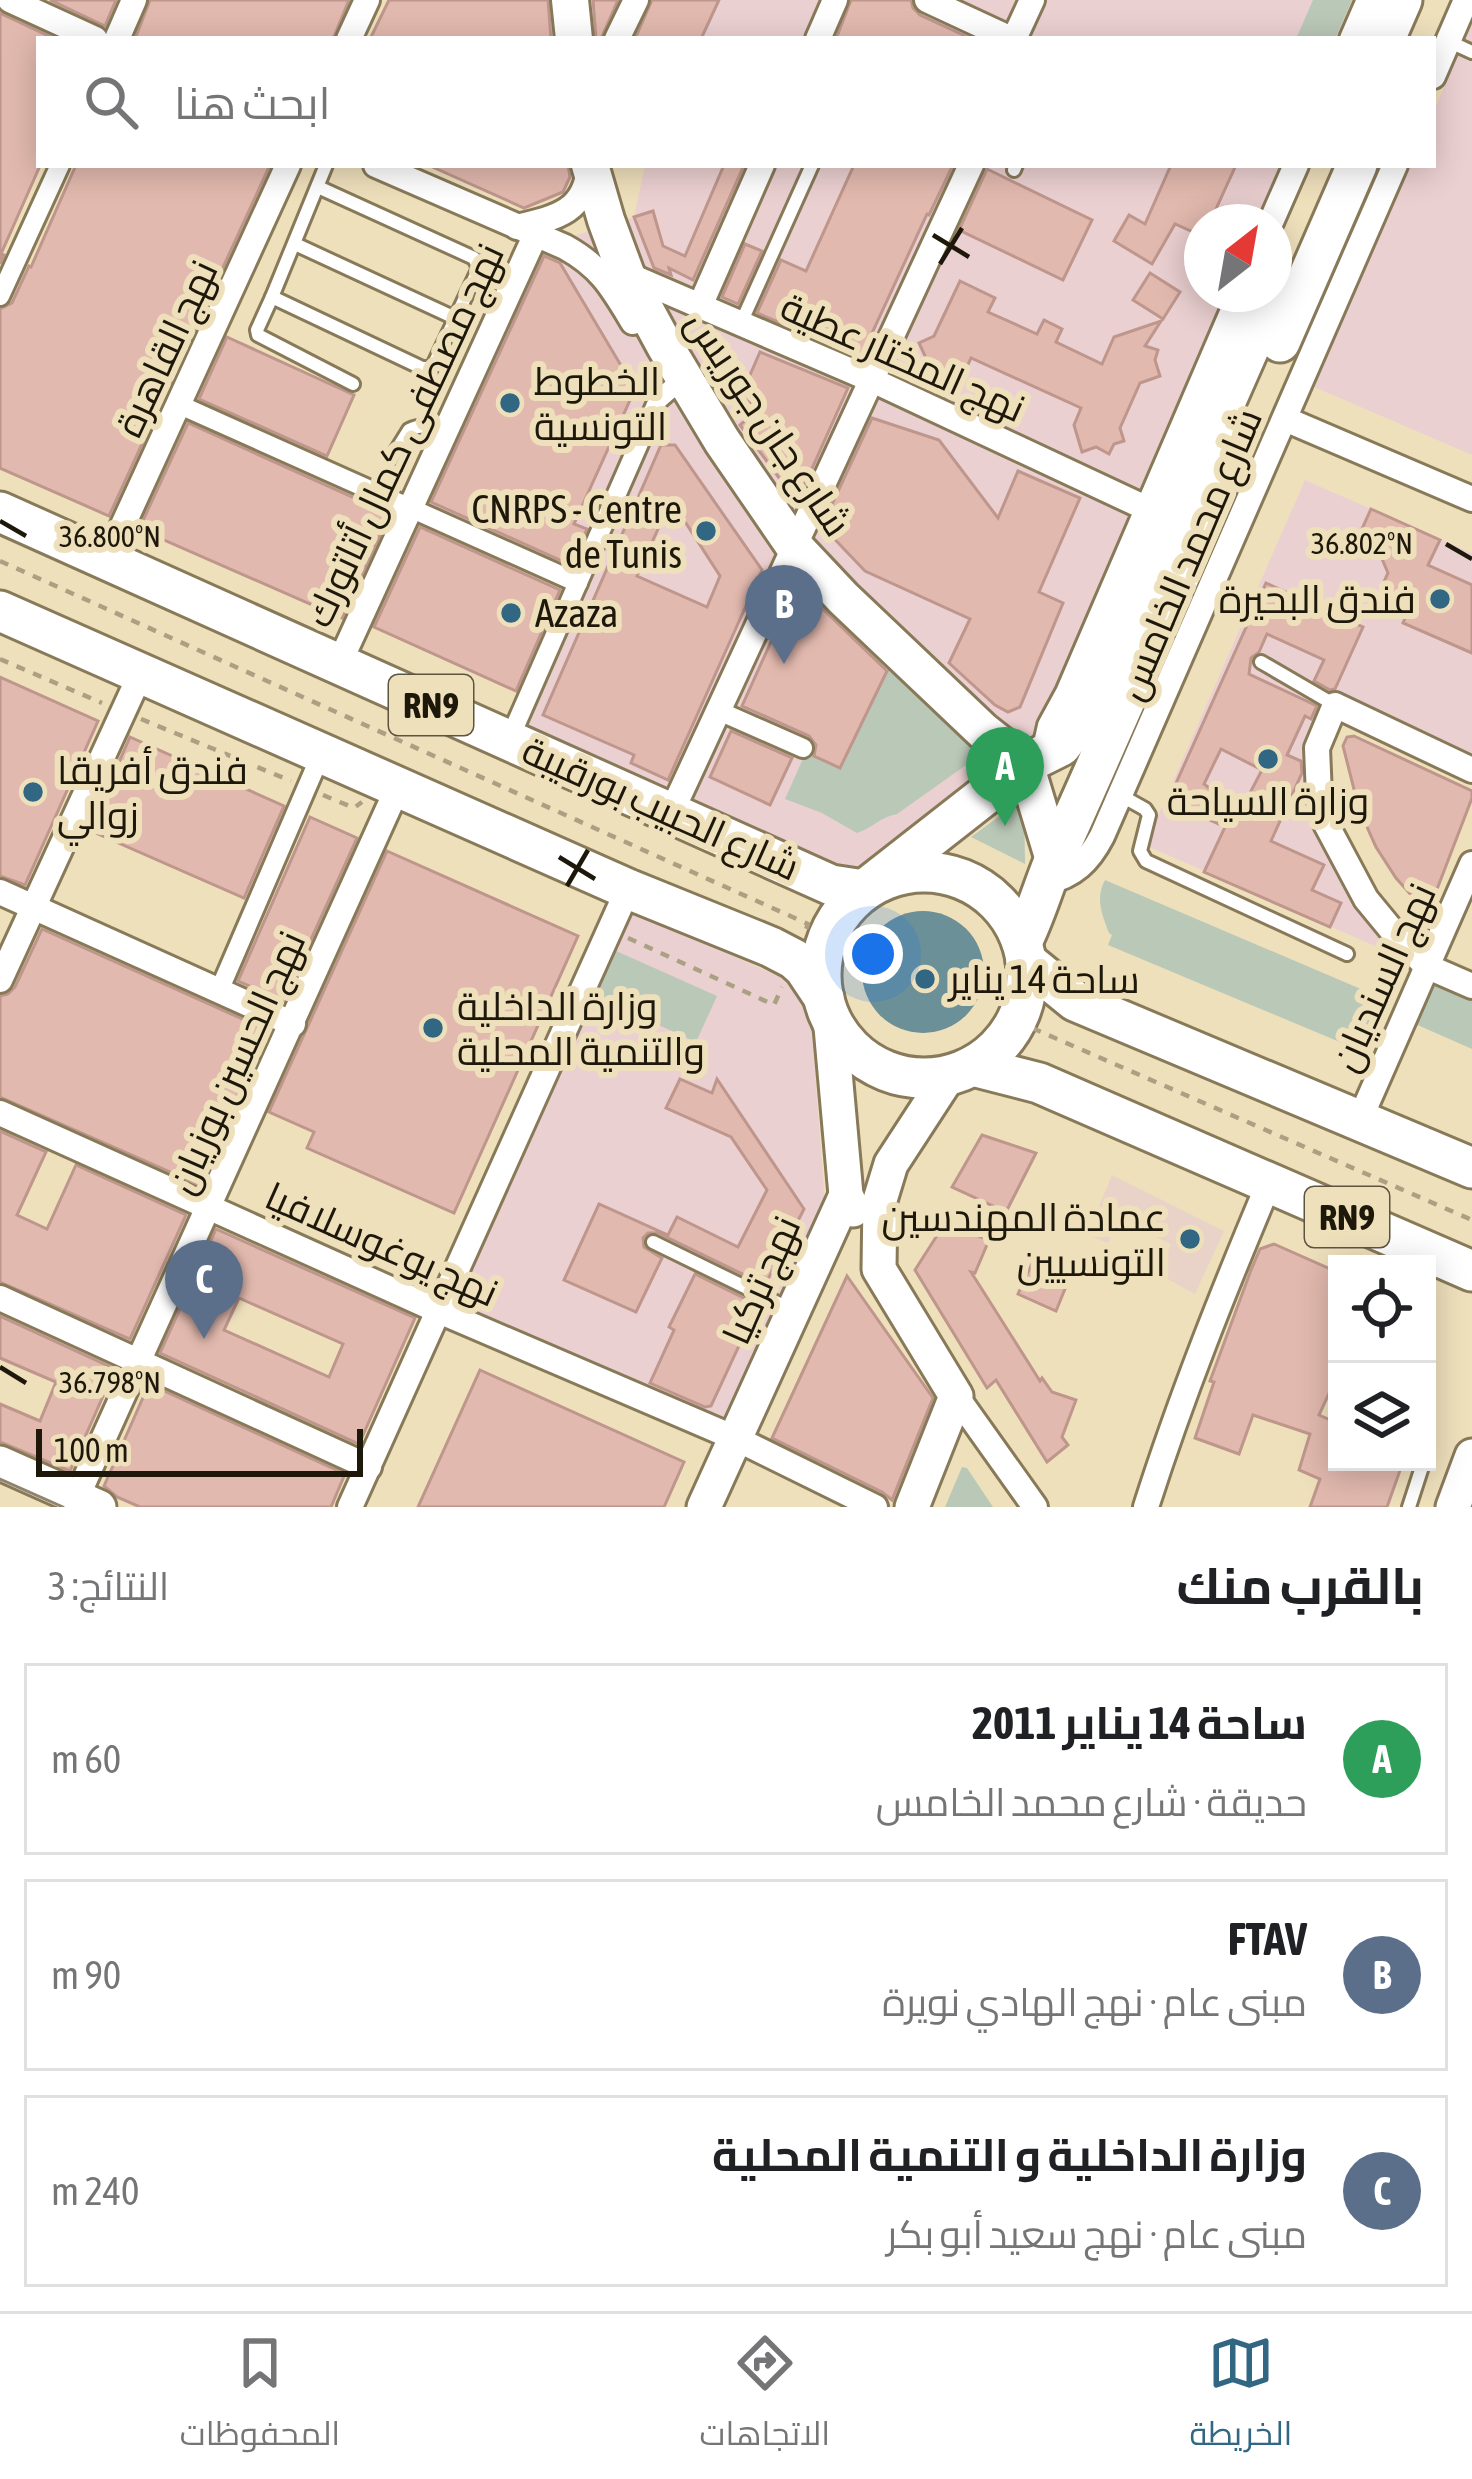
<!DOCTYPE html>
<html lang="ar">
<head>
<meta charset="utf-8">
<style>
	body { margin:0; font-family:"Asap Condensed",Cairo,sans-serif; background:#f6f6f6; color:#202124; direction:rtl }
	.controls { position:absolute; right:36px; bottom:36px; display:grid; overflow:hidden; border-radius:0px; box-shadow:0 6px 30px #0003 }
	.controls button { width:108px; height:108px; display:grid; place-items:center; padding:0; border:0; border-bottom:3px solid #e0e0e0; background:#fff; color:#202124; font:60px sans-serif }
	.compass { position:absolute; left:1184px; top:204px; width:108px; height:108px; border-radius:50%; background:#fff; box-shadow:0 6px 30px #0003; rotate:31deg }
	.scale { position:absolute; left:36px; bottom:30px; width:327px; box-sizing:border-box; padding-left:12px; border:6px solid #1e180b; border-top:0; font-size:33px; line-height:42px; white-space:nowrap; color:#1e180b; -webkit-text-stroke:9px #efe0bc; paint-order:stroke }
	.you { position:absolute; left:873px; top:954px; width:42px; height:42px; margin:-30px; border:9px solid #fff; border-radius:50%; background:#1a73e8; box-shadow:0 0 0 18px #1a73e833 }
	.badge { display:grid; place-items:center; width:78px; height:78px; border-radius:50%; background:#316783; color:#fff; font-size:39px; font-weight:700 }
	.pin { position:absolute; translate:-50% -99px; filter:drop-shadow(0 3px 6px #0008) }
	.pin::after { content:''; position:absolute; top:63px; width:42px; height:36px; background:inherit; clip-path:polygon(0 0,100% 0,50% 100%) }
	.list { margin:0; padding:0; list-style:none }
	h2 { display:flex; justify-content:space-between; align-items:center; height:156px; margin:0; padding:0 48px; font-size:51px }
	h2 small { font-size:39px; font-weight:400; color:#757577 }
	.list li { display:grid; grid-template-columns:78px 1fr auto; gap:36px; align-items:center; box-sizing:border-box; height:192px; margin:0 24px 24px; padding:0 24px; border:3px solid #e0e0e0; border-radius:0px }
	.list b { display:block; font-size:45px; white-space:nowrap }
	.list p { margin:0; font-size:39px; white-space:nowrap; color:#757577 }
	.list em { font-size:39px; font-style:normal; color:#757577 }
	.icon { flex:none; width:66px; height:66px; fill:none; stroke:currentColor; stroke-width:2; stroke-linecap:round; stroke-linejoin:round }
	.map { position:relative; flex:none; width:1472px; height:1507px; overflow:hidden; direction:ltr }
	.search { position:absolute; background:#fff; box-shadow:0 6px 30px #0003; left:36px; right:36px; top:36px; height:132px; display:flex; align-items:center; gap:30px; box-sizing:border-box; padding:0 42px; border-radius:0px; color:#757577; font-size:45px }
	.sheet { height:804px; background:#fff }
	nav { display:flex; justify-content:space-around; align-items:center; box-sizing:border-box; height:168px; border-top:3px solid #e0e0e0; background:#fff; font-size:33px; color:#757577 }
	nav a { display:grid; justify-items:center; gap:6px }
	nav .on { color:#316783 }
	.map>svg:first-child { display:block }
</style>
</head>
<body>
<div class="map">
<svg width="1472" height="1507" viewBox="0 0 1472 1507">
	<rect width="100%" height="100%" fill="#efe0bc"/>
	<!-- commercial -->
	<g fill="#ebd0d1">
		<polygon points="719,0 1352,0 1335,39 701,39"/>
		<polygon points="1472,21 1472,455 1314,387 1410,165 1433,165 1433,113"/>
		<polygon points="645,165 1281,165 1258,222 1202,222 1202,294 1228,294 1048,719 991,779 871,864 849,870 826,869 524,735 591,583 420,505 541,246 634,217"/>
		<polygon points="1305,480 1472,553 1472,756 1332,696 1308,781 1416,964 1145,845"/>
		<polygon points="631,911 796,984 812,1032 825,1203 726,1425 454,1303"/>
	</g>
	<!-- education -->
	<polygon fill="#e9d2c7" points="1112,1175 1224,1231 1195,1294 1158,1274 1171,1244 1120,1220 1108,1243 1087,1235"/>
	<!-- green -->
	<g fill="#bac8b8">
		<polygon points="1313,0 1352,0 1335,39 1296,39"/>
		<path d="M890,666l89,81 -3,11 -79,56c-17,3 -24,14 -40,19l-35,-20 -37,-14 21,-47 34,15z"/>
		<polygon points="1024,798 1025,864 971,837"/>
		<path d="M1105,880l284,121 -23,52 -258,-108 4,-10 -3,-2c-7,-18 -14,-35 -4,-53z"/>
		<polygon points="614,950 717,996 696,1042 593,995"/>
		<polygon points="1434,972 1472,989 1472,1049 1413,1023"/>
		<polygon points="962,1467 967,1468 993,1507 945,1507"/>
	</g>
	<!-- water -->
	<circle fill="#6c9097" cx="923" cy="972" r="61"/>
	<!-- building -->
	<g fill="#e2b9ae" stroke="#be968c" stroke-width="3" fill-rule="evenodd">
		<polygon points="50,0 116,0 105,26"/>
		<polygon points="150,0 349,0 333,39 135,39"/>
		<polygon points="389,0 548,0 551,39 370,39"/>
		<polygon points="593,0 618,0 601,39 596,39"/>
		<polygon points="652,0 719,0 701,39 635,39"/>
		<polygon points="851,0 911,0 913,8 920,15 972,39 836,39"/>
		<polygon points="0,13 55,39 39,39 39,168 1,254 4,255 0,264"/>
		<polygon points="76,165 270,165 109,516 0,468 0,309 12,303 29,266 31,267"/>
		<polygon points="428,165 568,165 570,177 563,192 524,208"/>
		<polygon points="724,165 744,165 693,280 669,268 671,275 654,268 634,217 653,211 663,246 685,256"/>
		<polygon points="854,165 953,165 929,215 927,214 861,357 757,313 781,260 806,271"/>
		<polygon points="1171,165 1236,165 1210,222 1202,222 1202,236 1175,224 1152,264 1114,241 1129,215 1145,224"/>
		<polygon points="987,169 1092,220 1063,280 959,230"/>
		<polygon points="745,244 762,251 738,304 722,297"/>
		<polygon points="544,256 560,263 635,389 574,524 587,529 571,565 431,502"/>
		<polygon points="1150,273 1180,292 1163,319 1133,300"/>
		<polygon points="960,281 995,298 988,312 1037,334 1044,320 1062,329 1056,342 1102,364 1114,337 1161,321 1145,346 1158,350 1155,360 1160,376 1140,383 1120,428 1124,441 1114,444 1109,454 1096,447 1082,452 1074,425 1081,408 971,358 962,378 940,387 935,376 920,368 926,358 919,343 934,336"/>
		<polygon points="227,337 354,395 327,456 199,399"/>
		<polygon points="760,352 848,388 805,484 785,486 740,425 761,407 740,398"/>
		<polygon points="872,418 939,440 998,518 1018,471 1080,498 1039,592 1063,603 1020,707 1008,712 995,705 949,663 970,619 865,571 822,526"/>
		<polygon points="188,423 390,514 342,618 139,529"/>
		<path d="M661,445h14l87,125 -94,210 -37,-17 3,-8 -91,-40zM671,500l49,76 -13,31 -70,-31z"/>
		<polygon points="1371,509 1440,540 1428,565 1472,585 1472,653 1403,623 1412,602 1382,586 1388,573 1379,552 1356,542"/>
		<polygon points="420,527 560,590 516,691 374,627"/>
		<path d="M1266,583l97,44 -28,62 -5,1 -16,-9 10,-21 -57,-26 -8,18 -8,6 -2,16 68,32 -6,13 -6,-3 -18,39 14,6 1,12 -31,68 53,24 -12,25 29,13 -11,24 -126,-55 21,-45 -57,-26zM1221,749l41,21 -22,42 -36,-28z"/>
		<polygon points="797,584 887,671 840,768 814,756 816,745 809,736 742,706"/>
		<polygon points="0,677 98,721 25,885 0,876"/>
		<polygon points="731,731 792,758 770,805 710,777"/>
		<polygon points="1354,736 1472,791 1472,798 1434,897 1424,903 1413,897 1396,878 1376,847 1359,809 1343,746 1347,737"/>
		<polygon points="130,737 284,806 244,898 89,830"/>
		<polygon points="310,817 357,838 283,1001 238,981"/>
		<polygon points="387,851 578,936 454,1213 307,1148 314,1132 269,1112"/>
		<polygon points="42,929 269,1031 200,1185 0,1097 0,996 8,994 15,987"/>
		<polygon points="680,1079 712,1093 717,1079 804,1209 765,1285 658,1233 648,1233 643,1238 644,1247 662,1258 636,1312 564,1280 599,1204 668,1235 677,1217 738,1247 767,1190 731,1137 666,1108"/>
		<polygon points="0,1131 46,1152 17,1215 47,1229 76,1165 186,1215 130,1339 0,1282"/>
		<polygon points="982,1135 1036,1153 1006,1212 952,1187"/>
		<polygon points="945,1223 989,1240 975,1273 971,1272 1040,1381 1042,1378 1052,1392 1076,1400 1062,1437 1068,1445 1047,1462 996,1380 987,1388 915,1270"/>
		<path d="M216,1229l199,89 -56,126 -199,-91zM239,1298l104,46 -14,33 -105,-47z"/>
		<polygon points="1274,1244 1337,1272 1337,1376 1319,1415 1337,1423 1337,1462 1403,1462 1387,1507 1310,1507 1320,1479 1299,1470 1310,1434 1253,1415 1239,1454 1195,1438 1214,1382 1210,1381 1251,1270 1260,1249"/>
		<polygon points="1034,1259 1071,1274 1056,1311 1018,1294"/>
		<polygon points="695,1274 758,1305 711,1406 705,1407 650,1383 674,1330 669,1327"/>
		<polygon points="847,1276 933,1398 892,1500 882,1492 772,1438"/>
		<polygon points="0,1316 115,1369 70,1471 0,1442 0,1404 40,1421 56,1382 0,1358"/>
		<polygon points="480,1370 684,1462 664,1507 418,1507"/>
		<polygon points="149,1384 345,1474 331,1507 140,1507 117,1497 104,1486"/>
	</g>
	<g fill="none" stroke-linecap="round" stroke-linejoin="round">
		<!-- service casing -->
		<g stroke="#887a59" stroke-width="18">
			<g id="service">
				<polyline points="1448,41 1472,52"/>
				<polyline points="1014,170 1016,165"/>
				<polyline points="318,187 474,258 479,268 432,368 422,368 272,297 326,165"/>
				<polyline points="295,244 455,318"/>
				<polyline points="272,297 257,330 258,335 353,384"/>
				<polyline points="741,323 812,165"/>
				<path d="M391,459l18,-29c13,-7 22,-2 35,1"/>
				<polyline points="1261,662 1335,705"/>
				<polyline points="1120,795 1145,809 1149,815 1140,851 1146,861 1347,954"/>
				<polyline points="653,1242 792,1310"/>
				<polyline points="1409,1507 1421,1470"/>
			</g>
		</g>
		<!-- pedestrian casing -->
		<g stroke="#887a59" stroke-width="24">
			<g id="pedestrian">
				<polyline points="0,296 60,165"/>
				<polyline points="180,405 578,583"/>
				<polyline points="719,711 803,748"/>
				<polyline points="509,740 658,400 673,387"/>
				<polyline points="219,991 322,752"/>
			</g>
		</g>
		<!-- minor casing -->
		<g stroke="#887a59" stroke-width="30">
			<g id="minor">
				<polyline points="10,0 95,39"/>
				<polyline points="927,0 1011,39"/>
				<polyline points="117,39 134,0"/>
				<polyline points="349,39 367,0"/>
				<polyline points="617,39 636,0"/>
				<polyline points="818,39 835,0"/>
				<polyline points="1014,39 1032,0"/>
				<polyline points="1352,39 1369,0"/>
				<polyline points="1433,76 1466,0"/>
				<path d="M376,165l189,82c36,20 47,40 68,75"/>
				<polyline points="1271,222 1296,165"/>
				<path d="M517,227c38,-9 69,-15 72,-60"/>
				<polyline points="626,274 872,380 1148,509"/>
				<polyline points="700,306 762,165"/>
				<polyline points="1285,419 1472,499"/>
				<polyline points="107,560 288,165"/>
				<polyline points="339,664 535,236"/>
				<polyline points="1043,757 1050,726 1068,693 1240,294"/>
				<polyline points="1472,770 1335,705 1317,748 1319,796 1326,824 1366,899 1394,933 1426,966 1472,986"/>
				<polyline points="671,813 971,165"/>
				<path d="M1046,882c28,-6 43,-21 56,-46l293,-671"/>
				<polyline points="0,892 293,1024"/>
				<polyline points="0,980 141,673"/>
				<polyline points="0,1113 439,1311 735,1438 875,1507"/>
				<polyline points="1360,1119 1472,864"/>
				<polyline points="0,1298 369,1467"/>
				<polyline points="956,1396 1035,1507"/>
				<polyline points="77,1497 398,787"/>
				<polyline points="350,1507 628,889"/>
				<path d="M1146,1507c35,-110 78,-217 123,-324"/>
			</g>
		</g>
		<!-- tertiary casing -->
		<g stroke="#887a59" stroke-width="39">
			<g id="tertiary">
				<polyline points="830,1016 846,1195 853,1210"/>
				<polyline points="0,1463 99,1507"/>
				<polyline points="704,1507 846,1195"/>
				<polyline points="912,1507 956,1396 879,1269 880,1200 891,1164 949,1075"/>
				<polyline points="1453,1507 1472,1456"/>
			</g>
		</g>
		<!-- secondary casing -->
		<g stroke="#887a59" stroke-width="42">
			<g id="secondary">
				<polyline points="570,0 574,39"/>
				<polyline points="590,165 606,220 626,274 665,346 722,441 794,546 843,598 983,731 1025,764 1054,860"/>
			</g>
		</g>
		<!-- primary casing -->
		<g stroke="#887a59" stroke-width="45">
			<g id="primary">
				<polyline points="1385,39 1402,0"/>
				<polyline points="1280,342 1357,165"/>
				<polyline points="0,512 831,885 864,890 1025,764 1061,746 1075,728 1111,662 1273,294"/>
				<polyline points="0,611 628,889 771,947 794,959 804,968 824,998"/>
				<circle cx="924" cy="975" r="103"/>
				<path d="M1022,942c14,-28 22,-58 34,-86 55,-122 108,-244 161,-366"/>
				<polyline points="1026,961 1075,1001 1472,1168"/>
				<polyline points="973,1066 1039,1083 1472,1271"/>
			</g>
		</g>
		<!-- path -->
		<g stroke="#aca083" stroke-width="4.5" stroke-dasharray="9 9" stroke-linecap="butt">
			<polyline points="0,561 808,924 805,932"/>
			<polyline points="0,659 102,703"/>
			<polyline points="141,719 291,781"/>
			<polyline points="323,795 354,808 362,802"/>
			<polyline points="628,938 774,1005 782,987"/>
			<polyline points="1016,1021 1472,1220"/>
		</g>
		<!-- service -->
		<use href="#service" stroke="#fff" stroke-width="12"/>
		<!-- pedestrian -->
		<use href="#pedestrian" stroke="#fff" stroke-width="18"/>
		<!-- minor -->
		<use href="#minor" stroke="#fff" stroke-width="24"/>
		<!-- tertiary -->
		<use href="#tertiary" stroke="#fff" stroke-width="33"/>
		<!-- secondary -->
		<use href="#secondary" stroke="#fff" stroke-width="36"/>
		<!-- primary -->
		<use href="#primary" stroke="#fff" stroke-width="39"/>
		<!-- tram -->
		<polyline stroke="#90856c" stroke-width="3" points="0,1479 63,1507"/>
	</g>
	<!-- ticks -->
	<path fill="none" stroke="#1e180b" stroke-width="4.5" d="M933,235l36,22M940,264l22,-36M0,521l26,15M1446,544l26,15M559,857l36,22M567,886l21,-36M0,1367l26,16"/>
	<!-- markers -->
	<g fill="#316783" stroke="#efe0bc" stroke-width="4.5">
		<circle cx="510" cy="403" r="12"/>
		<circle cx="706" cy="531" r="12"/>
		<circle cx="1440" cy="599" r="12"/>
		<circle cx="511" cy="613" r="12"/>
		<circle cx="1268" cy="759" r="12"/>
		<circle cx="33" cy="792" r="12"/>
		<circle cx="925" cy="979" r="12"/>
		<circle cx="433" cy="1028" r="12"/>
		<circle cx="1190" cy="1239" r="12"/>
	</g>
	<g text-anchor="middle" stroke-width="12" stroke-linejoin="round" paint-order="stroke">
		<!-- shield labels -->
		<g fill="#efe0bc" stroke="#5d5440" stroke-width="3">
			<rect x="389" y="675" width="84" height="60" rx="9"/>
			<rect x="1305" y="1187" width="84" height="60" rx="9"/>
		</g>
		<g font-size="36" font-weight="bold" fill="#1e180b">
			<text x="431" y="718">RN9</text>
			<text x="1347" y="1230">RN9</text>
		</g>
		<!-- street labels -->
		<g font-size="39" fill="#1e180b" stroke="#efe0bc">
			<text transform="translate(166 348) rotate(-65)" y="14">نهج القاهرة</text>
			<text transform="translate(903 357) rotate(24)" y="14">نهج المختار عطية</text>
			<text transform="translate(769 423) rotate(56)" y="14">شارع جان جوريس</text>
			<text transform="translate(404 435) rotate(-65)" y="14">نهج مصطفى كمال أتاتورك</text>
			<text transform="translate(1189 554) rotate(-67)" y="14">شارع محمد الخامس</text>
			<text transform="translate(661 808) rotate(24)" y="14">شارع الحبيب بورقيبة</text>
			<text transform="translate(1383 977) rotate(-66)" y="14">نهج السنديان</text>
			<text transform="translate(236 1062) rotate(-66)" y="14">نهج الحسين بوزيان</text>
			<text transform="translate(382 1244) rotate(24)" y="14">نهج يوغوسلافيا</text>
			<text transform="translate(761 1280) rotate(-66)" y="14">نهج تركيا</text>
		</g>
		<!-- poi labels -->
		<g font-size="39" fill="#1e180b" stroke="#efe0bc" text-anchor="start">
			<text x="534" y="395">الخطوط<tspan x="534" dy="45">التونسية</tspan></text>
			<text x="682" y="523" text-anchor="end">CNRPS - Centre<tspan x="682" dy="45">de Tunis</tspan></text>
			<text x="1416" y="613" text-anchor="end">فندق البحيرة</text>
			<text x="535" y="627">Azaza</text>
			<text x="57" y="784">فندق أفريقا<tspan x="57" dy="45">زوالي</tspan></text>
			<text x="1268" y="815" text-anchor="middle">وزارة السياحة</text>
			<text x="949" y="993">ساحة 14 يناير</text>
			<text x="457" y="1020">وزارة الداخلية<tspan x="457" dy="45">والتنمية المحلية</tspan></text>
			<text x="1166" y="1231" text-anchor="end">عمادة المهندسين<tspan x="1166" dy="45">التونسيين</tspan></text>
		</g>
	</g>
	<g font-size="30" text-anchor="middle" fill="#1e180b" stroke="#efe0bc" stroke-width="12" stroke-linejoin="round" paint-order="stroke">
		<text x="110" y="547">36.800°N</text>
		<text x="1362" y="554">36.802°N</text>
		<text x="110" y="1393">36.798°N</text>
	</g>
</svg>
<div class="controls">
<button><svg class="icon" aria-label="locate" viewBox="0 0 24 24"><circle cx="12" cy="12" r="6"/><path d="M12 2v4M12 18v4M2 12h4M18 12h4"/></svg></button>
<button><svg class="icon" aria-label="layers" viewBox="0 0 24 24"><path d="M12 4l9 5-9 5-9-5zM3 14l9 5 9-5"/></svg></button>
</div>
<svg class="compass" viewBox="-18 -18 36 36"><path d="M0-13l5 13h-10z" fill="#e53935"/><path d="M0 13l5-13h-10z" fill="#757577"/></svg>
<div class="scale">100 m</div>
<div class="you"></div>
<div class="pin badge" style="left:1005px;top:826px;background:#2e9e5b">A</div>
<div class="pin badge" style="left:784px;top:664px;background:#5c6f8a">B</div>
<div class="pin badge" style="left:204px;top:1339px;background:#5c6f8a">C</div>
<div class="search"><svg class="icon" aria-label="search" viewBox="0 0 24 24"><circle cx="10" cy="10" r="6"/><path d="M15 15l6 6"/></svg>ابحث هنا</div>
</div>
<section class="sheet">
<h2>بالقرب منك<small>النتائج: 3</small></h2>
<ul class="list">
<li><span class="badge" style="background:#2e9e5b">A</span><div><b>ساحة 14 يناير 2011</b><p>حديقة · شارع محمد الخامس</p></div><em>60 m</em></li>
<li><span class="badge" style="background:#5c6f8a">B</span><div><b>FTAV</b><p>مبنى عام · نهج الهادي نويرة</p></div><em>90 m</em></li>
<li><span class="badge" style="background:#5c6f8a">C</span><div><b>وزارة الداخلية و التنمية المحلية</b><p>مبنى عام · نهج سعيد أبو بكر</p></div><em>240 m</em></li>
</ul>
</section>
<nav>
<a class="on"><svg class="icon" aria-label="map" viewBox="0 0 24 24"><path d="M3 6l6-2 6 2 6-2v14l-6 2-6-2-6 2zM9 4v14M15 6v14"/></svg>الخريطة</a>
<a><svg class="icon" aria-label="directions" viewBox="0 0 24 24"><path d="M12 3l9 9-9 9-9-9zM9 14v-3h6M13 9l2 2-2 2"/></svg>الاتجاهات</a>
<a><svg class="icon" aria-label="saved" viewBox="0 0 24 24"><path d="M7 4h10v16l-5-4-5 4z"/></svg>المحفوظات</a>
</nav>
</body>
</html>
